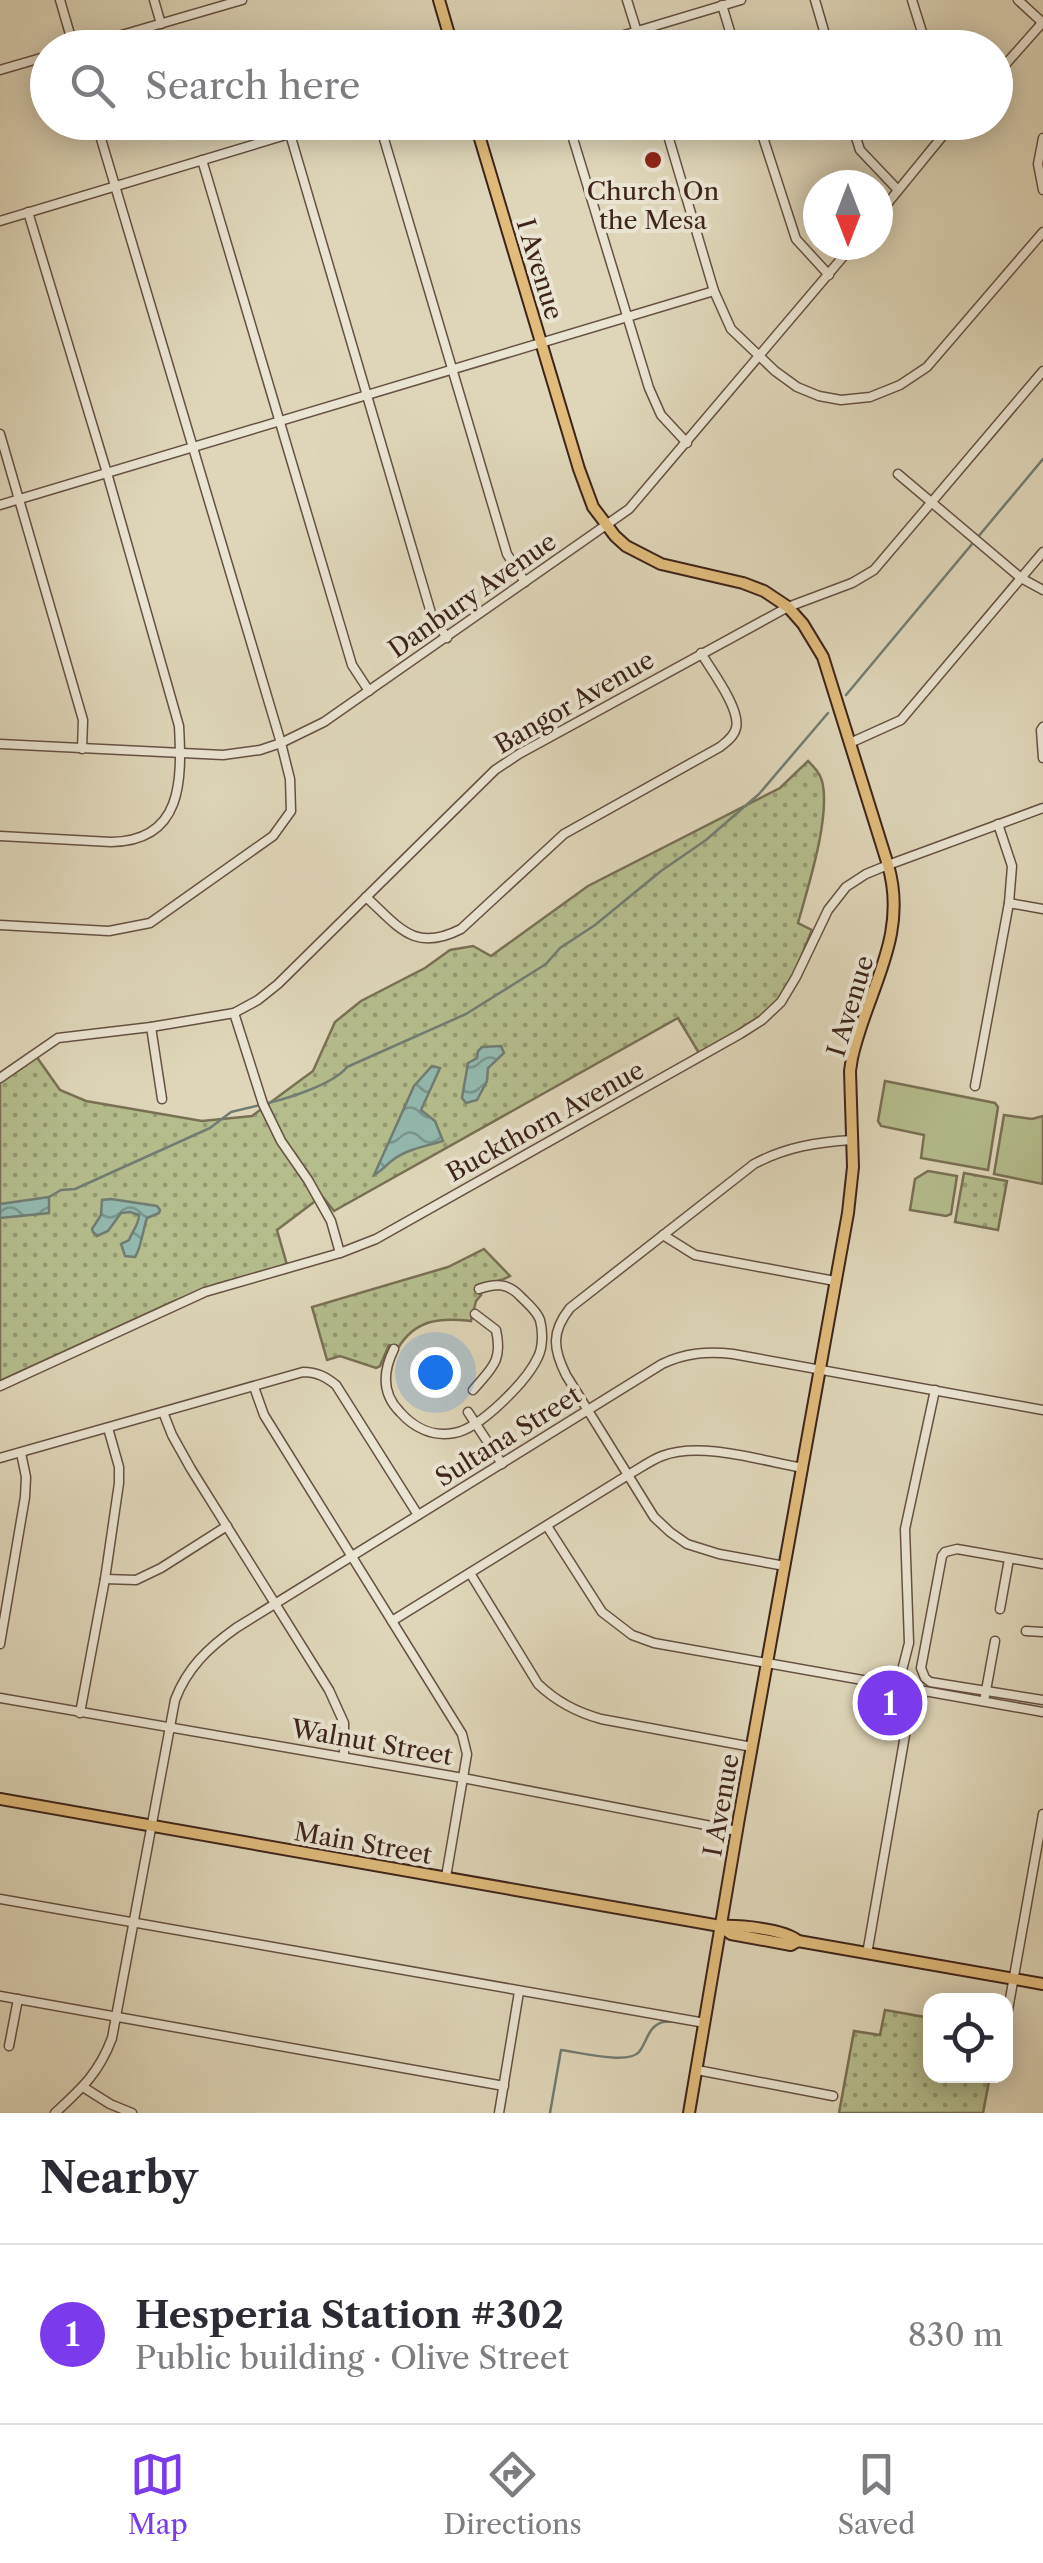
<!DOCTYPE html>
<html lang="en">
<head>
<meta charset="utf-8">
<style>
	body { margin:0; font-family:"Libre Caslon Text",serif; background:#f2f2f3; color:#2b2b33 }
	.controls { position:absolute; right:30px; bottom:30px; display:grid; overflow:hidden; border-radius:20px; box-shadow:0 5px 25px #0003 }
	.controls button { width:90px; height:90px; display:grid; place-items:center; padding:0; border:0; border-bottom:2px solid #e1e1e2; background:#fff; color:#2b2b33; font:50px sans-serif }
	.compass { position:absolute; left:803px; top:170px; width:90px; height:90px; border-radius:50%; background:#fff; box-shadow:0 5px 25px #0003; rotate:180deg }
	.you { position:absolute; left:435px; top:1372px; width:35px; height:35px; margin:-25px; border:8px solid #fff; border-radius:50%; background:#1a73e8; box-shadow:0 0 0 15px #1a73e833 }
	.badge { display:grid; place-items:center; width:65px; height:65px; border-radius:50%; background:#7c3aed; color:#fff; font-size:32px; font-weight:700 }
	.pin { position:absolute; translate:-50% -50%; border:5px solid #fff; box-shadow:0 2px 10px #0006 }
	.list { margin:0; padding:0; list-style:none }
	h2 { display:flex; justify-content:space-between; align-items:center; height:130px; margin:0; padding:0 40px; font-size:42px }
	h2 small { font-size:32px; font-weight:400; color:#7c7c81 }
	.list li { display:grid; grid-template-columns:65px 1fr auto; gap:30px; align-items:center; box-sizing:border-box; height:180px; padding:0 40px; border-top:2px solid #e1e1e2 }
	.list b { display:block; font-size:38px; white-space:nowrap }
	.list p { margin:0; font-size:32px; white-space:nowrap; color:#7c7c81 }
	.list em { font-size:32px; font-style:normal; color:#7c7c81 }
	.icon { flex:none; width:55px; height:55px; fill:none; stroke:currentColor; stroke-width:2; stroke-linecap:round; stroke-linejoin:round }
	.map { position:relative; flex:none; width:1043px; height:2113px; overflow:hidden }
	.search { position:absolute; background:#fff; box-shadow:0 5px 25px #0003; left:30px; right:30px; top:30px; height:110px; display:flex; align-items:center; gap:25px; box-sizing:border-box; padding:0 35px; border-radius:55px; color:#7c7c81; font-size:38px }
	.sheet { height:310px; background:#fff }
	nav { display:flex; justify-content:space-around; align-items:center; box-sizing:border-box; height:140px; border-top:2px solid #e1e1e2; background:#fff; font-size:28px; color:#7c7c81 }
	nav a { display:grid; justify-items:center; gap:5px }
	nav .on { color:#7c3aed }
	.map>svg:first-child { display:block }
</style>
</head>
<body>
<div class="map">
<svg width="1043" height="2113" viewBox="0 0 1043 2113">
	<defs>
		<pattern id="grass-dots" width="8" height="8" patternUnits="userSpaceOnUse" patternTransform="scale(2.5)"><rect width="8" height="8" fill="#b5bd8d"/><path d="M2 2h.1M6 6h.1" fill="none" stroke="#949972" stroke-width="1.8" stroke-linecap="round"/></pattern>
		<pattern id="water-waves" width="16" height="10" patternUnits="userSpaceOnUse" patternTransform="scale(2.5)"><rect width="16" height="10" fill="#93b9af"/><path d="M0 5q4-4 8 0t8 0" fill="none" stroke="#79968e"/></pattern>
	</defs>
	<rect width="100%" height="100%" fill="#dfd6b9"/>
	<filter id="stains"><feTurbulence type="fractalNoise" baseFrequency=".002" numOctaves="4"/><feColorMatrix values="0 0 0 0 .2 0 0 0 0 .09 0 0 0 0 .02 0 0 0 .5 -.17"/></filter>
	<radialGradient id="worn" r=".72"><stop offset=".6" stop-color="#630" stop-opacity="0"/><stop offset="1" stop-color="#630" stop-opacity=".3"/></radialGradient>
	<!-- grass -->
	<g fill="url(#grass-dots)" stroke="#797054" stroke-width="2.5">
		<path d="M808,761c6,6 12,12 14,20 9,35 -14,106 -24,142l14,7c-9,21 -17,46 -30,65 -19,28 -54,42 -83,58l-21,-35 -344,193 -12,-15 -45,34 10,35 -70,19 -47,19 -170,78v-300l36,-25 24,34 26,11 116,20 50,-5 61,-45 22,-49 26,-21 64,-33 25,-18 23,-4 18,10 97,-70 192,-98z"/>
		<polygon points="964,1173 1007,1181 998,1230 955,1222"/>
		<path d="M484,1249l26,27c-12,7 -23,5 -34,14l5,5 -5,6 -5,20c-32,-4 -56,-1 -73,27l-9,-3 -9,21 -4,2 -36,-12 -13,4 -15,-53 136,-40z"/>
		<polygon points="885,2010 925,2017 927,2013 930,2014 930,2076 990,2076 983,2113 839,2113 854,2031 880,2035"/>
	</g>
	<!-- garden -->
	<g fill="#b5bd8d" stroke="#797054" stroke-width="2.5">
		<polygon points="885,1081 995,1103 998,1107 988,1170 921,1158 924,1135 881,1126 878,1121"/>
		<polygon points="1004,1115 1032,1119 1043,1116 1043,1184 994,1174"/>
		<polygon points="928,1171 957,1176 951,1214 946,1216 910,1210 915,1179"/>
	</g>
	<!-- water -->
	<g fill="url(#water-waves)" stroke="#717d73" stroke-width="2.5">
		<polygon points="501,1046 504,1053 488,1068 487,1081 477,1100 466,1103 462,1098 468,1063 477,1058 478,1051 482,1047"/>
		<path d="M432,1066l8,2 -19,42 14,11 8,20c-17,5 -35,8 -49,18 -7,5 -12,12 -20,16l40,-89z"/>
		<polygon points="49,1197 49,1213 0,1218 0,1204"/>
		<path d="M111,1199l46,7 3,4 -1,3 -12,5c-4,11 -6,31 -12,39l-10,-1 -4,-12 8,-4c3,-9 10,-15 10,-25l-9,-3 -9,1 -13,18 -11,5 -4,-4 -1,-3 9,-14 1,-15z"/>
	</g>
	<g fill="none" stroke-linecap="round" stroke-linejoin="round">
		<!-- stream -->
		<g stroke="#717d73" stroke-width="2.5">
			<polyline points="846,695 1043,459"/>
			<path d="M268,1103c21,-5 66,-19 79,-36l119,-53 80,-50 14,-16 35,-23 66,-54 45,-31 53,-46 69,-81"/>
			<polyline points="49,1197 61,1190 75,1189 210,1128 231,1112 260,1105"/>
			<path d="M550,2113l11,-63c17,2 67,15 78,2 8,-10 9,-26 24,-30 6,-1 11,0 16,-2"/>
		</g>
		<!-- minor casing -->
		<g stroke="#665042" stroke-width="11">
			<g id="minor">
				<polyline points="60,0 74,48"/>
				<polyline points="154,0 161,24"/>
				<polyline points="627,0 642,48"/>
				<polyline points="815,0 829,48"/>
				<polyline points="912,0 927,48"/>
				<polyline points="1018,0 1043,23"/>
				<polyline points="722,5 735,48"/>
				<polyline points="77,48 242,0"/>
				<polyline points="581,48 741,0"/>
				<polyline points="0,70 48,56"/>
				<polyline points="996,75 1043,22"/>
				<polyline points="379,122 507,554 525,582"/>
				<polyline points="568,122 649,388 661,415 687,443"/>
				<polyline points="664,122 714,291 731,329 775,371 797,387 819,396 841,400 870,397 900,385 927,367 1043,232"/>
				<polyline points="758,122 796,239 829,275"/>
				<polyline points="851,122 860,150 898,190"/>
				<polyline points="290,134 431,613 447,638"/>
				<polyline points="1043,138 1038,164 1043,190"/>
				<polyline points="202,160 352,665 369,691"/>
				<polyline points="878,215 954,122"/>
				<polyline points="0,221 329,122"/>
				<polyline points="0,434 83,720 82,749"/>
				<polyline points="898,474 1021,578 1043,590"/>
				<polyline points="0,505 714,291"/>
				<polyline points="1043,727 1041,730 1043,758"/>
				<polyline points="850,743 901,720 1043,552"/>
				<polyline points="0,744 223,755 260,750 281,743 324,722 629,509 853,245"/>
				<path d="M0,836l111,6c72,-1 71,-62 68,-116l-72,-253 -79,-261"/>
				<path d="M366,897c33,30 48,56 95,32l103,-95 156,-87c6,-5 14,-10 16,-19 5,-19 -25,-58 -35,-75"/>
				<polyline points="1009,903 1043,909"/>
				<polyline points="0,925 109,931 150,923 273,836 291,811 290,779 281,743 96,122"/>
				<polyline points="234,1013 263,1104 281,1141 308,1180 331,1221 340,1253"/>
				<polyline points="151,1027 162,1099"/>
				<polyline points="0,1078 58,1038 151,1027 234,1013 258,1000 278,984 495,770 519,754 788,607 852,583 874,570 1043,371"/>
				<polyline points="975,1086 1009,903 1012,866 998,824"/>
				<polyline points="663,1235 695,1255 835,1281"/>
				<path d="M394,1349c-11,22 -13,44 6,63 14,16 33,25 54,21 26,-4 73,-52 84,-76 5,-10 5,-26 2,-37 -3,-9 -13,-17 -20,-24 -12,-13 -25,-13 -41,-7"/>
				<polyline points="0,1386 205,1292 340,1253 376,1239 740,1034 762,1020 781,1002 796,977 828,910 846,887 866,874 888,865 1043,808"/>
				<polyline points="254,1387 264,1415 462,1734 467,1754 446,1877"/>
				<path d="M473,1390c19,-22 30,-29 23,-60l-21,-16"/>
				<polyline points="163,1412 172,1435 191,1469 329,1690 344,1723 344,1757"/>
				<polyline points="468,1412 502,1464"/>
				<path d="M0,1458l303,-86c14,0 23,5 33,13l82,130"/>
				<polyline points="547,1526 602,1612 632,1635 654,1643 1043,1712"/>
				<polyline points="1043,1564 957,1549 945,1552 942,1556 921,1668 925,1678 930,1682 1043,1700"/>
				<path d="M785,1566l-66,-12 -32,-10 -17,-12 -16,-15 -88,-142c-13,-26 -15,-43 4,-67l184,-144c32,-17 63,-22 98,-24"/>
				<path d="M470,1573l68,111c19,18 38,28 63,35l151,28"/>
				<polyline points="105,1579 136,1580 161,1568 227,1526"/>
				<polyline points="1000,1609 1009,1559"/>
				<path d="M392,1621l236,-146c11,-6 23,-15 34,-19 40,-15 100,5 141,12"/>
				<polyline points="1026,1631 1043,1632"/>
				<polyline points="0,1644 25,1497 26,1477 21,1453"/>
				<polyline points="898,1686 909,1643 905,1529 935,1390"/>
				<polyline points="985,1696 995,1641"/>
				<polyline points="0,1698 463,1778 737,1831"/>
				<polyline points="80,1713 105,1579 119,1483 119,1467 108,1428"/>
				<polyline points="0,1899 705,2023"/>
				<polyline points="867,1954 913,1689"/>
				<polyline points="0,1996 504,2086"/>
				<polyline points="1006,2021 1043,1814"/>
				<polyline points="9,2046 18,1999"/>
				<polyline points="697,2070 833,2096"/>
				<polyline points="83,2087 110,2104 132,2113"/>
				<path d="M55,2113c27,-25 44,-40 57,-75l63,-338c12,-32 33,-52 61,-72l426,-264c23,-11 45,-13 71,-10l310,56"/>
				<polyline points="499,2113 519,1992"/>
			</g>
		</g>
		<!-- major casing -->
		<g stroke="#3d231a" stroke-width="14">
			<g id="major">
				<polyline points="439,0 453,48"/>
				<path d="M475,122l104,347 14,38 22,29 11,10 35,18 82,19 21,8 24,16 15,17 20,33 65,208c21,72 -21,125 -36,193l-2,13 3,96 -5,46 -109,605 -50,295"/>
				<path d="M0,1799l720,127c19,-1 65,3 78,15"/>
				<polyline points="720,1926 731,1934 791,1945 798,1941 1043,1984"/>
			</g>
		</g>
		<!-- minor -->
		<use href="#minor" stroke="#eae4d2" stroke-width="8"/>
		<!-- major -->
		<use href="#major" stroke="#e0bb7c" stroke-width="10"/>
	</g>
	<!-- markers -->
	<circle fill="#8f2418" stroke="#eae4d2" stroke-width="4" cx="653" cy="160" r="10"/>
	<g text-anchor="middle" stroke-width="8" stroke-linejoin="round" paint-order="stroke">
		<!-- poi labels -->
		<g font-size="25" fill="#3d231a" stroke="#eae4d2">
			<text x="653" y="200">Church On<tspan x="653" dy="29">the Mesa</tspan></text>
		</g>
		<!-- street labels -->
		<g font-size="25" fill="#3d231a" stroke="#eae4d2">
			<text transform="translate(540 269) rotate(73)" y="9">I Avenue</text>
			<text transform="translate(472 595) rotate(-35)" y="9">Danbury Avenue</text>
			<text transform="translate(574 702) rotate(-30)" y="9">Bangor Avenue</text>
			<text transform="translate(850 1006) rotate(-73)" y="9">I Avenue</text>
			<text transform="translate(545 1121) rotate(-29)" y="9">Buckthorn Avenue</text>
			<text transform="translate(508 1436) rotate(-32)" y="9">Sultana Street</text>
			<text transform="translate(372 1742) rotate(10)" y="9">Walnut Street</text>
			<text transform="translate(721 1805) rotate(-80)" y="9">I Avenue</text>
			<text transform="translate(363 1843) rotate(10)" y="9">Main Street</text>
		</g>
	</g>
	<rect width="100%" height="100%" filter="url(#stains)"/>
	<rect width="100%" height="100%" fill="url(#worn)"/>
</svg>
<div class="controls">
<button><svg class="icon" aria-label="locate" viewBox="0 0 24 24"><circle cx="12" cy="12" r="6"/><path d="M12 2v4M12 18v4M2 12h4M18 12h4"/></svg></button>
</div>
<svg class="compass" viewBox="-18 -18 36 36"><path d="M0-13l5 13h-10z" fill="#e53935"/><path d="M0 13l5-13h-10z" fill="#7c7c81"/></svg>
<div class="you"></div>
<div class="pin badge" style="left:890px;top:1703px">1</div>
<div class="search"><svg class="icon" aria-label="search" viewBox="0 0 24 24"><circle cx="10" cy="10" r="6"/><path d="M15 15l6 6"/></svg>Search here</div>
</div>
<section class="sheet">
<h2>Nearby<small></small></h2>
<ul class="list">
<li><span class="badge">1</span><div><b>Hesperia Station #302</b><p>Public building · Olive Street</p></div><em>830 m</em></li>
</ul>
</section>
<nav>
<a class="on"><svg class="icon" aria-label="map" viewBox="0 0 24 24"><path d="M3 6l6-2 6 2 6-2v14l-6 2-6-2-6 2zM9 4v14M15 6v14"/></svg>Map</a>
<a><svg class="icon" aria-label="directions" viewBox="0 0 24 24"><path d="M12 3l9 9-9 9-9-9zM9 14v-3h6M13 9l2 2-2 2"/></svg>Directions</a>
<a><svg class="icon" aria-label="saved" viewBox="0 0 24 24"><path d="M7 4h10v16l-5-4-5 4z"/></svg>Saved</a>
</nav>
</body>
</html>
